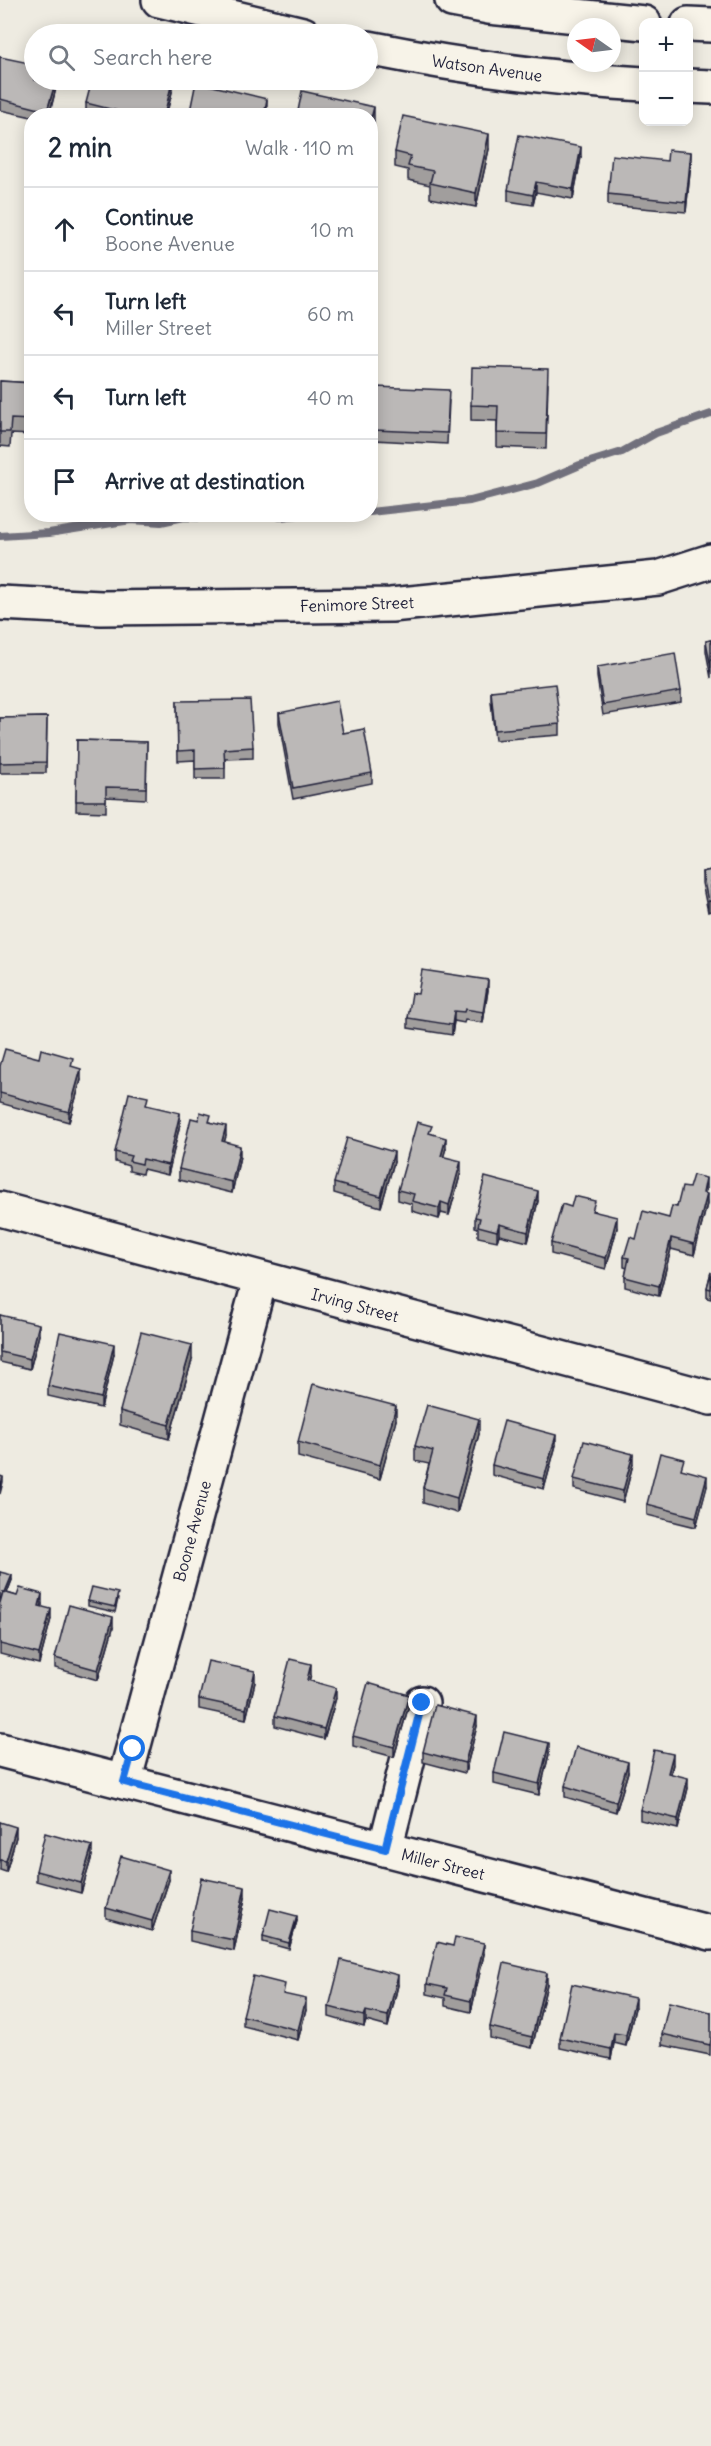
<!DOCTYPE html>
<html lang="en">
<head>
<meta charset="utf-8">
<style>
	body { margin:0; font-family:Delius,sans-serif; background:#f2f2f3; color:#1f2937 }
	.controls { position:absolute; right:18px; top:18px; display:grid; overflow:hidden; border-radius:12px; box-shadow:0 3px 15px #0003 }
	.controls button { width:54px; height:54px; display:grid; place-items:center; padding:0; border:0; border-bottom:2px solid #e0e1e3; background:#fff; color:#1f2937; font:30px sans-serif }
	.compass { position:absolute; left:567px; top:18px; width:54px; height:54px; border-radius:50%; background:#fff; box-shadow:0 3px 15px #0003; rotate:284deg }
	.stop { position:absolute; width:18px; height:18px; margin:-14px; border:4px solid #1a73e8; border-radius:50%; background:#fff }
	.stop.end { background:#1a73e8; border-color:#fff; box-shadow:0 2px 6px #0008 }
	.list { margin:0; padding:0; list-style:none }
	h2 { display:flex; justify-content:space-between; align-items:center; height:78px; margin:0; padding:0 24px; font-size:26px }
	h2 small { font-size:20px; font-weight:400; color:#747a83 }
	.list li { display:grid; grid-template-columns:39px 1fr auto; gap:18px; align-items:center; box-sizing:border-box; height:84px; padding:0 24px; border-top:2px solid #e0e1e3 }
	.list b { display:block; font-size:22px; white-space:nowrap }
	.list p { margin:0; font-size:20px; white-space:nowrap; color:#747a83 }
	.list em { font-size:20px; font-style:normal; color:#747a83 }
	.icon { flex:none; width:33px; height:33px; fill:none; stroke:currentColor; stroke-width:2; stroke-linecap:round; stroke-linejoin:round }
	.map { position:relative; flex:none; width:711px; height:2446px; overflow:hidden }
	.search { position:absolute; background:#fff; box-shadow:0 3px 15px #0003; left:24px; top:24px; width:354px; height:66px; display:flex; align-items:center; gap:15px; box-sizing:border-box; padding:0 21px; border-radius:33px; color:#747a83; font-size:22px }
	.panel { position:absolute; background:#fff; box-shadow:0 3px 15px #0003; left:24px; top:108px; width:354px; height:414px; border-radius:24px }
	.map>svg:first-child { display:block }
</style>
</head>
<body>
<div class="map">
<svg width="711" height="2446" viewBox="0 0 711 2446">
	<rect width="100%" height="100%" fill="#eeebe1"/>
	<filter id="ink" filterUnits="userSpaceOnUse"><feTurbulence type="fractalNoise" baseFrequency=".0167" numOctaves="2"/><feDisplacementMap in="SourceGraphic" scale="12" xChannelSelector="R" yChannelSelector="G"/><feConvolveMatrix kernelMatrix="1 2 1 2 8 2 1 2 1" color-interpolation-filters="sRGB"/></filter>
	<g filter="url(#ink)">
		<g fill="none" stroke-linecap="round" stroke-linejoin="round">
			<!-- stream -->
			<g stroke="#716f7b" stroke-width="8">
				<polyline points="370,512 470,501 538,483 580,465 622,452 656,433 711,414"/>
				<polyline points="280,517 307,514"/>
				<polyline points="0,536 49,533 131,520 161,522 184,517 236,519 258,514"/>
			</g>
			<!-- minor casing -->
			<g stroke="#22223b" stroke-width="38">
				<g id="minor">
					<polyline points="159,0 303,34"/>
					<polyline points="452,0 489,7 644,23"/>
					<polyline points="688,24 711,25"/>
					<path d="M368,48c91,18 182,31 276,36"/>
					<polyline points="688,86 711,87"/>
					<polyline points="0,603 101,608 391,605 658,578 711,561"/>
					<polyline points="0,1209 711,1398"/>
					<polyline points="124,1782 260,1280"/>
					<polyline points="385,1849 422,1703"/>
				</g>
			</g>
			<!-- major casing -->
			<g stroke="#22223b" stroke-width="38">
				<polyline id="major" points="0,1750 711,1933"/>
			</g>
			<!-- minor -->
			<use href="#minor" stroke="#f7f3e8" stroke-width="33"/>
			<!-- major -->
			<use href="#major" stroke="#f7f3e8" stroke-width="33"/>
		</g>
		<!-- wall -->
		<g fill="#a19e9d" stroke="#22223b" stroke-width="1.5">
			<polygon points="0,57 34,80 58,80 49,116 32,116 32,117 0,110"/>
			<polygon points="172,92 166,116 94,116 86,114 86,103"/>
			<polygon points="489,149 476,207 430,198 430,185 408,180 408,170 395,167 395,152"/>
			<polygon points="581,157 573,199 536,192 533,205 508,201 508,190"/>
			<polygon points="667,161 691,162 686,212 608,205 608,194"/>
			<polygon points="0,381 32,383 32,435 11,434 10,447 0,446"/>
			<polygon points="548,384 546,449 497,447 497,421 471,420 471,405"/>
			<polygon points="449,401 447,444 374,440 374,430"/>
			<polygon points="711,640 711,678 706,651 706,641"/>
			<polygon points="597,667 681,691 681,702 603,715 597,677"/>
			<polygon points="491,691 560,724 560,735 495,740 491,701"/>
			<polygon points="177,701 253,747 253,758 225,759 225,779 195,779 195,760 178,761"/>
			<polygon points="279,713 343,733 372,773 372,783 293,799 279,723"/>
			<polygon points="47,717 46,773 0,773 0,718"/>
			<polygon points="77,740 147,742 146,799 106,797 106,812 76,811"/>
			<polygon points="711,870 708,912 702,883 702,872"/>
			<polygon points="488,990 483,1023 465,1020 464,1023 454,1021 452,1035 408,1028 408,1018 418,994"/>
			<polygon points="0,1066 73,1067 81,1080 69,1122 0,1103"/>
			<polygon points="148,1106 180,1124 168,1175 143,1169 142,1174 129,1171 129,1166 115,1162 115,1152"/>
			<polygon points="211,1122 226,1136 224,1142 240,1156 232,1193 179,1180 179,1169"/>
			<polygon points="432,1134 446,1148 443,1157 461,1172 449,1215 441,1213 439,1219 412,1211 412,1204 398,1200 398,1190"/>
			<polygon points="394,1162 381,1207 334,1193 334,1183"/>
			<polygon points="689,1188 706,1189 705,1193 707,1204 694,1255 671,1249 659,1296 625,1287 625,1277 627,1268 624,1267 624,1257 636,1239 669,1218"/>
			<polygon points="538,1201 528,1242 499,1235 497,1241 478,1237 478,1228 475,1227 475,1217"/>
			<polygon points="571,1207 595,1211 617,1228 606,1269 551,1254 551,1243"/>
			<polygon points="711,1272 711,1299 707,1298 707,1288"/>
			<polygon points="0,1315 39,1335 30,1369 0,1362"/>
			<polygon points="114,1354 101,1408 48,1396 48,1386"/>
			<polygon points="192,1360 169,1439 120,1425 120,1411"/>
			<polygon points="396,1420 380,1479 298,1457 298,1442"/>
			<polygon points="479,1434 457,1513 423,1503 423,1488 429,1464 415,1461 415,1446"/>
			<polygon points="556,1445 544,1489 492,1475 492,1465"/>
			<polygon points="633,1464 623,1502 574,1489 574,1479"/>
			<polygon points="684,1470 707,1486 696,1527 647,1515 647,1504"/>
			<polygon points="0,1572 12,1580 7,1593 42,1604 42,1606 51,1619 39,1664 0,1654"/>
			<polygon points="118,1599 115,1612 88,1606 88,1601"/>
			<polygon points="113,1628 98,1680 55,1668 55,1658"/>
			<polygon points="311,1674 309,1681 336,1698 324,1739 275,1726 275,1716"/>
			<polygon points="255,1682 246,1719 199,1709 199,1699"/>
			<polygon points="409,1705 394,1757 353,1746 353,1736"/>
			<polygon points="477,1726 465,1773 423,1762 423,1752"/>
			<polygon points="549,1754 539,1795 494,1784 494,1773"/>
			<polygon points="673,1764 671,1774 688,1788 678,1829 640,1820 640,1810"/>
			<polygon points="628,1772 616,1812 565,1797 565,1786"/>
			<polygon points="0,1822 16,1837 6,1872 0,1870"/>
			<polygon points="92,1856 81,1893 36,1881 36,1871"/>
			<polygon points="169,1880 152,1931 106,1918 106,1908"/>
			<polygon points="245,1898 234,1951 190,1941 190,1931"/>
			<polygon points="297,1921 289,1949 263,1942 263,1936"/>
			<polygon points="484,1954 471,2012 445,2006 445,1998 427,1994 427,1984"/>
			<polygon points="547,1984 532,2048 490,2038 490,2027"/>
			<polygon points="398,1985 388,2027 366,2021 364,2027 329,2017 329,2007"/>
			<polygon points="635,2008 626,2046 614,2043 611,2059 560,2048 560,2038"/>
			<polygon points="306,2010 298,2040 243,2026 243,2016"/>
			<polygon points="711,2012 710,2055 662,2045 662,2034"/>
		</g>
		<!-- shaded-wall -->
		<g fill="#838180" stroke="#22223b" stroke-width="1.5">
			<polygon points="56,80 58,80 49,116 47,116 47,111"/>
			<polygon points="172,82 172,92 166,116 164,116"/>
			<polygon points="267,99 267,109 266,116 264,116"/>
			<polygon points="374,107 374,122 370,137 370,122"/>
			<polygon points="489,134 489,149 476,207 476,193"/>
			<polygon points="581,147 581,157 573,199 573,189"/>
			<polygon points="691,152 691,162 686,212 686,202"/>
			<polygon points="536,182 536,192 533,205 533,195"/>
			<polygon points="708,901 711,901 711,911 708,912"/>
			<polygon points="488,980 488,990 483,1023 483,1012"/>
			<polygon points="454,1011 454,1021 452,1035 452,1025"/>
			<polygon points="81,1069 81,1080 69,1122 69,1112"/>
			<polygon points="180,1113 180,1124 168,1175 168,1165"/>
			<polygon points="226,1126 226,1136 222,1151 222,1141"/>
			<polygon points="446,1138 446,1148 441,1166 441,1156"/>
			<polygon points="240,1146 240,1156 232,1193 232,1182"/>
			<polygon points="394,1152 394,1162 381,1207 381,1196"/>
			<polygon points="461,1161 461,1172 449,1215 449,1205"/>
			<polygon points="706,1178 706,1189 703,1203 703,1193"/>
			<polygon points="538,1191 538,1201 528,1242 528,1232"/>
			<polygon points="707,1194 707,1204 694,1255 694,1244"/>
			<polygon points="441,1202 441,1213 439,1219 439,1208"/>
			<polygon points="617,1217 617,1228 606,1269 606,1258"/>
			<polygon points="499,1224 499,1235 497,1241 497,1231"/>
			<polygon points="671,1238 671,1249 659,1296 659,1286"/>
			<polygon points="39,1324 39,1335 30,1369 30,1359"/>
			<polygon points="114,1344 114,1354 101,1408 101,1398"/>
			<polygon points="192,1345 192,1360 169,1439 169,1425"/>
			<polygon points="396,1406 396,1420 380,1479 380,1465"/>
			<polygon points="479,1419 479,1434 457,1513 457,1498"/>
			<polygon points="556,1435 556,1445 544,1489 544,1479"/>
			<polygon points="633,1454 633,1464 623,1502 623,1491"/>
			<polygon points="707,1476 707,1486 696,1527 696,1517"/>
			<polygon points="3,1477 3,1482 0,1494 0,1488"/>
			<polygon points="12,1575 12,1580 2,1605 2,1600"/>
			<polygon points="42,1594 42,1604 39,1616 39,1606"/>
			<polygon points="51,1609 51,1619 39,1664 39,1654"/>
			<polygon points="113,1617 113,1628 98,1680 98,1670"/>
			<polygon points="311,1664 311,1674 307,1690 307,1680"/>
			<polygon points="255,1671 255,1682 246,1719 246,1709"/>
			<polygon points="336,1688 336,1698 324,1739 324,1729"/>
			<polygon points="409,1695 409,1705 394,1757 394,1747"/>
			<polygon points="477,1716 477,1726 465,1773 465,1763"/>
			<polygon points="549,1743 549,1754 539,1795 539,1784"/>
			<polygon points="673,1754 673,1764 668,1783 668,1773"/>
			<polygon points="628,1762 628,1772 616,1812 616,1802"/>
			<polygon points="688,1778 688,1788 678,1829 678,1819"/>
			<polygon points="16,1827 16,1837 6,1872 6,1861"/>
			<polygon points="92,1846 92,1856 81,1893 81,1883"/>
			<polygon points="169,1870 169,1880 152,1931 152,1921"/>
			<polygon points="245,1887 245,1898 234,1951 234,1940"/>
			<polygon points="297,1916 297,1921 289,1949 289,1943"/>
			<polygon points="484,1943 484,1954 471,2012 471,2001"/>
			<polygon points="547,1973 547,1984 532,2048 532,2037"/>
			<polygon points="398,1975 398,1985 388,2027 388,2016"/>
			<polygon points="635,1998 635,2008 626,2046 626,2035"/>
			<polygon points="306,1999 306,2010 298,2040 298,2030"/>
			<polygon points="366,2011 366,2021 364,2027 364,2016"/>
			<polygon points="614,2033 614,2043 611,2059 611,2049"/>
		</g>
		<!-- building -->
		<g fill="#bbb8b7" stroke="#22223b" stroke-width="1.5">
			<polygon points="0,57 34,64 34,80 56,80 47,111 0,99"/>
			<polygon points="92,80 161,80 172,82 164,116 138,116 86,103"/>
			<polygon points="196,82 267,99 264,116 189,116"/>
			<polygon points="302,91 374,107 370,122 370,116 297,116"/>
			<polygon points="403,116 489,134 476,193 430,183 433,171 408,166 411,156 395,152"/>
			<polygon points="519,135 581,147 573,189 536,182 533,195 508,190"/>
			<polygon points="668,150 691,152 686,202 608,194 612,155 667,161"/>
			<polygon points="472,367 548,369 546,434 497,433 498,406 471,405"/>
			<polygon points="0,381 32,383 32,420 11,419 10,432 0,432"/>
			<polygon points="376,387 449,390 447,433 374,430"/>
			<polygon points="711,640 711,668 706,641"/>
			<polygon points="675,653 681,691 603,705 597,667"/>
			<polygon points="555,684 560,724 495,730 491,691"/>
			<polygon points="250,700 253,747 224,749 225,768 195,769 195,750 178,751 177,701"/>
			<polygon points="337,701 343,733 364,729 372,773 293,788 279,713"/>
			<polygon points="47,717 46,762 0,763 0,718"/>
			<polygon points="77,740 147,742 146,788 106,787 106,801 76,801"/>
			<polygon points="711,870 711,901 708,901 702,872"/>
			<polygon points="422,970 488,980 483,1012 465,1009 464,1012 454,1011 452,1025 408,1018 412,993 418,994"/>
			<polygon points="5,1049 39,1058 41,1049 73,1058 71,1066 81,1069 69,1112 0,1093 0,1066"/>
			<polygon points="129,1093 148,1097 146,1105 180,1113 168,1165 143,1159 142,1164 129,1161 131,1156 115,1152"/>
			<polygon points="200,1112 211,1115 209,1122 226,1126 222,1141 240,1146 232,1182 179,1169 191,1118 199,1120"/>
			<polygon points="417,1122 432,1126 429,1133 446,1138 441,1156 461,1161 449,1205 441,1202 439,1208 412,1201 414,1194 398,1190"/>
			<polygon points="347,1138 394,1152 381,1196 334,1183"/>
			<polygon points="693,1175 706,1178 703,1193 707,1194 694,1244 671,1238 659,1286 625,1277 629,1258 624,1257 630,1237 636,1239 643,1211 669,1218 672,1206 677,1207 682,1187 689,1188"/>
			<polygon points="485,1177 538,1191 528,1232 499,1224 497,1231 478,1226 480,1218 475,1217"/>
			<polygon points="574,1196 595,1201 592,1211 617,1217 606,1258 551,1243 562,1204 571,1207"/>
			<polygon points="711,1272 711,1289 707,1288"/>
			<polygon points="0,1315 39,1324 30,1359 0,1352"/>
			<polygon points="60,1332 114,1344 101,1398 48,1386"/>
			<polygon points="141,1332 192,1345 169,1425 120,1411"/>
			<polygon points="313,1384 396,1406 380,1465 298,1442"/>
			<polygon points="427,1405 479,1419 457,1498 423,1488 433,1451 415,1446"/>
			<polygon points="504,1421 556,1435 544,1479 492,1465"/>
			<polygon points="584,1441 633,1454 623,1491 574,1479"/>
			<polygon points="660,1453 684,1459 681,1469 707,1476 696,1517 647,1504"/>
			<polygon points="0,1476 3,1477 0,1488"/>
			<polygon points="0,1572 12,1575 5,1592 3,1592 1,1599 0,1599"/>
			<polygon points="92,1587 118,1593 115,1607 88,1601"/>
			<polygon points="20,1588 42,1594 39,1606 51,1609 39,1654 0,1644 0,1603 3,1592 17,1596"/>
			<polygon points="69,1605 113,1617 98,1670 55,1658"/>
			<polygon points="290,1659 311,1664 307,1680 336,1688 324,1729 275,1716"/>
			<polygon points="208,1661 255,1671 246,1709 199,1699"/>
			<polygon points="368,1683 409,1695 394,1747 353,1736"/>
			<polygon points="435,1705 477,1716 465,1763 423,1752"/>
			<polygon points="504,1732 549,1743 539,1784 494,1773"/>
			<polygon points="576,1747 628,1762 616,1802 565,1786"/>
			<polygon points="654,1750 673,1754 668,1773 688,1778 678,1819 640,1810"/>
			<polygon points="0,1822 16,1827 6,1861 0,1860"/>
			<polygon points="45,1833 92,1846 81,1883 36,1871"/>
			<polygon points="121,1856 169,1870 152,1921 106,1908"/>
			<polygon points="201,1878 245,1887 234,1940 190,1931"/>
			<polygon points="270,1909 297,1916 289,1943 263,1936"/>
			<polygon points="455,1937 484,1943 471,2001 445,1995 447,1988 427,1984 437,1942 453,1946"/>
			<polygon points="341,1960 398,1975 388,2016 366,2011 364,2016 329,2007"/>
			<polygon points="504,1963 547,1973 532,2037 490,2027"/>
			<polygon points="253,1976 285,1984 283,1994 306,1999 298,2030 243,2016"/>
			<polygon points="572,1984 635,1998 626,2035 614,2033 611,2049 560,2038"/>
			<polygon points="669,2002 711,2012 711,2040 710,2045 662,2034"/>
		</g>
	</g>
	<g fill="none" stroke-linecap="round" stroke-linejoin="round" filter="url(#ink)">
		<!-- route -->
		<polyline stroke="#1a73e8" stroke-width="8" points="133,1749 124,1782 385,1849 422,1703"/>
	</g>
	<g text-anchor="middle" stroke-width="5" stroke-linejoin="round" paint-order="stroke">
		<!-- street labels -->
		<g font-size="16" fill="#22223b" stroke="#f7f3e8">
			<text transform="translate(487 68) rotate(8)" y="6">Watson Avenue</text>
			<text transform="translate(357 604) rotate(-2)" y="6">Fenimore Street</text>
			<text transform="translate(355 1305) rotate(15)" y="6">Irving Street</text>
			<text transform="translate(192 1531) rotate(-75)" y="6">Boone Avenue</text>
			<text transform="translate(443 1864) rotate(14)" y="6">Miller Street</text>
		</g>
	</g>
</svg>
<div class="controls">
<button>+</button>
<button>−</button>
</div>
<svg class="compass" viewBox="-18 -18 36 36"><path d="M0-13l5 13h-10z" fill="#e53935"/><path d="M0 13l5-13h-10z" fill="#747a83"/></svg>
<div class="stop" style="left:133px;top:1749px"></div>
<div class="stop end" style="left:422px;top:1703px"></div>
<div class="search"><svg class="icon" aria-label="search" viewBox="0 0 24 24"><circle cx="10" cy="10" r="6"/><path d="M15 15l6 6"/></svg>Search here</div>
<section class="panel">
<h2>2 min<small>Walk · 110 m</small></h2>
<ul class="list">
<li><svg class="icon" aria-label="ahead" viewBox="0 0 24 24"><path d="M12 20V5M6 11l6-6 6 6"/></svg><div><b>Continue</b><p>Boone Avenue</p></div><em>10 m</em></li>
<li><svg class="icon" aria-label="left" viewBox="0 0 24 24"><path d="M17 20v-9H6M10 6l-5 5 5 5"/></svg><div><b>Turn left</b><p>Miller Street</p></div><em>60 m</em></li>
<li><svg class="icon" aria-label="left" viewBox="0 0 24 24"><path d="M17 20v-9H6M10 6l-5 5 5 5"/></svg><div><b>Turn left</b></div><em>40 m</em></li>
<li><svg class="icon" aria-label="arrive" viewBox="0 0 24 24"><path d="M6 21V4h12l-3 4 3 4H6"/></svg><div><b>Arrive at destination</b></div></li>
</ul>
</section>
</div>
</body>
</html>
